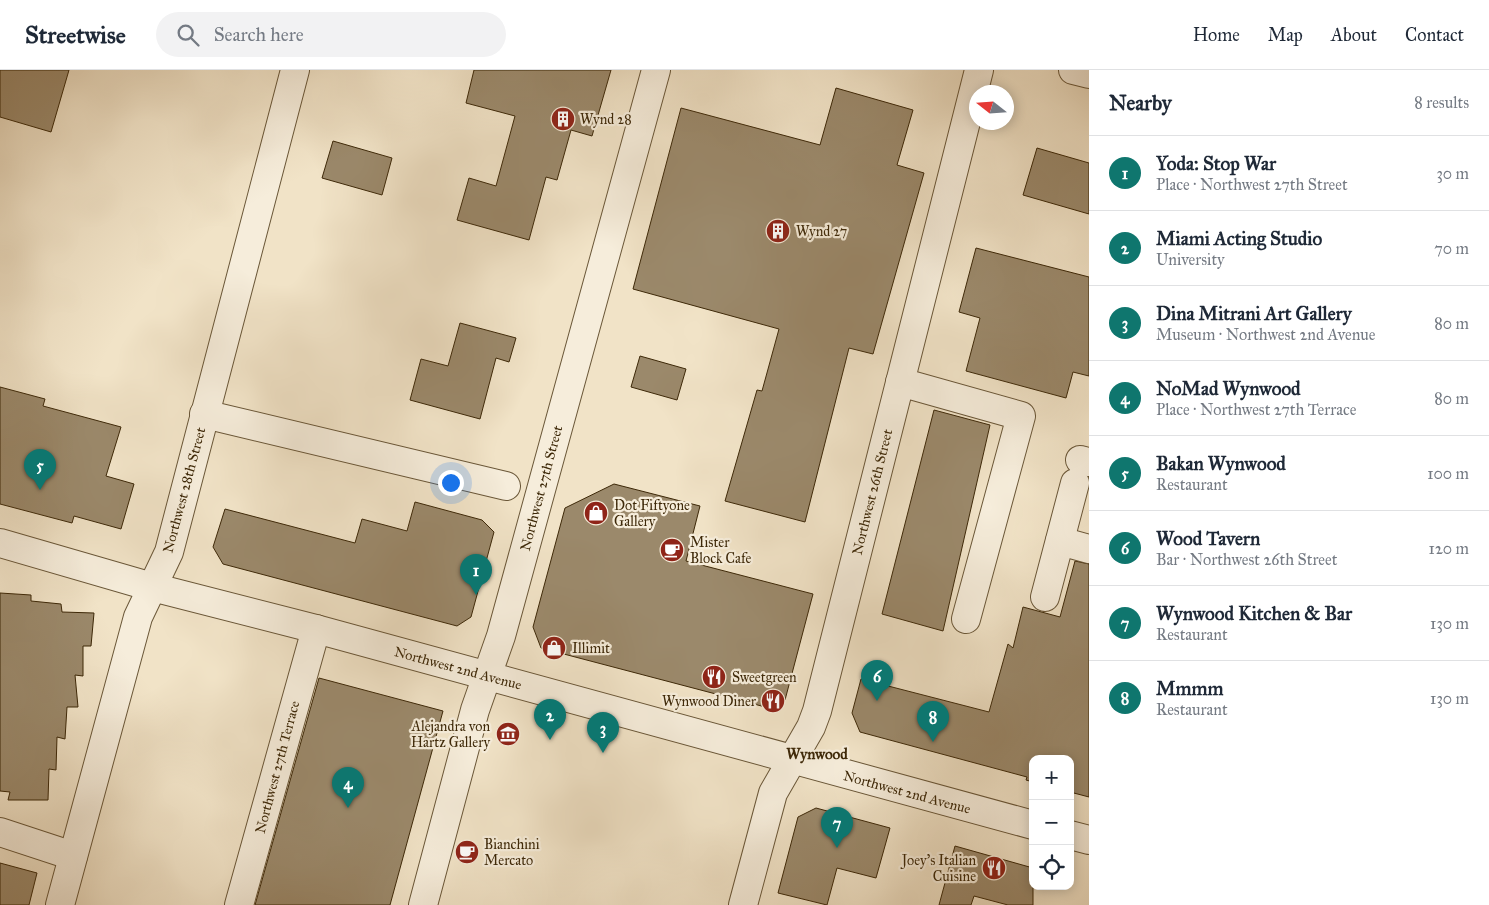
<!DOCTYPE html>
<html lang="en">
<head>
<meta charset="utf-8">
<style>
	body { margin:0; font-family:"IM FELL Great Primer",serif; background:#f2f2f3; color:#1f2937 }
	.controls { position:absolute; right:15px; bottom:15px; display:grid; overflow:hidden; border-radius:10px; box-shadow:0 2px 12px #0003 }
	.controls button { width:45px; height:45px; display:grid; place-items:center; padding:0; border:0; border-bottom:1px solid #e0e1e3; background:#fff; color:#1f2937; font:25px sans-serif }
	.compass { position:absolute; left:969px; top:15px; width:45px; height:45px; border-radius:50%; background:#fff; box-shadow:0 2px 12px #0003; rotate:287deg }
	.you { position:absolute; left:450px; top:412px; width:18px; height:18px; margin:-12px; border:4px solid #fff; border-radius:50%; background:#1a73e8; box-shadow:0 0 0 8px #1a73e833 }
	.badge { display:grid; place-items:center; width:32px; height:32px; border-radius:50%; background:#0f766e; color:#fff; font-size:16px; font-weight:700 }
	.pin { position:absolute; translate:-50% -41px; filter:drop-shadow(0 1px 2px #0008) }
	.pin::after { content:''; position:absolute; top:26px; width:18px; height:15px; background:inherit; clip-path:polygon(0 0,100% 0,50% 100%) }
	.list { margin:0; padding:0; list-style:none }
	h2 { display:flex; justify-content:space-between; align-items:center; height:65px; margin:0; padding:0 20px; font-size:21px }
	h2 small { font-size:16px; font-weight:400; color:#747a83 }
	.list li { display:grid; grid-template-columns:32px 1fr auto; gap:15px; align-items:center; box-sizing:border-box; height:75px; padding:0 20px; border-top:1px solid #e0e1e3 }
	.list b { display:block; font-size:19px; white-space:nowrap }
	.list p { margin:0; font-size:16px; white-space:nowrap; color:#747a83 }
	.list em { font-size:16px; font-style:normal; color:#747a83 }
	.icon { flex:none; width:28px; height:28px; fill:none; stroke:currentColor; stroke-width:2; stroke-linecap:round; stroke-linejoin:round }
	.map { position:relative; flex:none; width:1089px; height:835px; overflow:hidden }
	header { display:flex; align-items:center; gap:30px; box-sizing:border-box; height:70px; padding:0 25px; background:#fff; border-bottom:1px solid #e0e1e3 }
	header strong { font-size:24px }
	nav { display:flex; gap:28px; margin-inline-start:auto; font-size:18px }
	.search { width:350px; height:45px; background:#f2f2f3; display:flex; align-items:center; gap:12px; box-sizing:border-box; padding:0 18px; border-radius:28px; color:#747a83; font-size:19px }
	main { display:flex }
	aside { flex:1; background:#fff }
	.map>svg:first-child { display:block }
</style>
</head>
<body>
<header>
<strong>Streetwise</strong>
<div class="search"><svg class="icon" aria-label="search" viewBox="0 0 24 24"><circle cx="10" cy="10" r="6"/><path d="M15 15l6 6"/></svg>Search here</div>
<nav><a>Home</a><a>Map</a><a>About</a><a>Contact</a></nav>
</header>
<main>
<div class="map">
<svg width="1089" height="835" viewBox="0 0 1089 835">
	<rect width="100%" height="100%" fill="#f1e3c7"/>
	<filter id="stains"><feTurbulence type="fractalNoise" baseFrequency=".004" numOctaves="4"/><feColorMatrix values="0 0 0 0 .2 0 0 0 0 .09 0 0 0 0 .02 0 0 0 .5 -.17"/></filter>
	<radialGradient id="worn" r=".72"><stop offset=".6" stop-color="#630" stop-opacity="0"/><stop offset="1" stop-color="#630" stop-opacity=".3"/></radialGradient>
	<!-- building -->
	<g fill="#9b896b" stroke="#3d2808">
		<polygon points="0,0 69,0 51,62 0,47"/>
		<polygon points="474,0 611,0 592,66 571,60 557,110 546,107 529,170 457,150 469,108 496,116 515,46 466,33"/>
		<polygon points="836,18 913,40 897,95 924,103 873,284 849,278 805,452 725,431 757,320 762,321 779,259 633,219 681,38 820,75"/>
		<polygon points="333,71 392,88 382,125 322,108"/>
		<polygon points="1037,78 1089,93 1089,144 1023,125"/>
		<polygon points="976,178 1089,207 1089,306 1073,302 1066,328 966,301 980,248 959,242"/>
		<polygon points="460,253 516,268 509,292 496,288 480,349 410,330 421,289 448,296"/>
		<polygon points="640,286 686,299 677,330 631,317"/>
		<polygon points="0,317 45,329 43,336 121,357 106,406 134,414 121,459 74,446 72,453 0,434"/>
		<polygon points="934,340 990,355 943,561 882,544"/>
		<polygon points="614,414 700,436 686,491 813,524 785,630 769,638 541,578 533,557 565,438"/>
		<polygon points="415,432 482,450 494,462 471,547 457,556 223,494 213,477 225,439 355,473 362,449 407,461"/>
		<polygon points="1075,491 1089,494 1089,727 1070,722 1070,689 1033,689 1033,712 1026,710 1027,707 860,662 852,643 861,609 989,642 1008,574 1013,578 1023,537 1060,547"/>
		<polygon points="0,523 31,525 31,531 61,534 62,542 94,543 91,576 83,576 83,606 75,605 78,637 67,637 65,669 57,667 56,700 49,699 48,730 8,730 10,722 0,721"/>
		<polygon points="319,608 443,641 390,835 255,835"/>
		<polygon points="816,738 890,758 876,808 837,798 827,835 778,823 798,747"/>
		<polygon points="955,776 1033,798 1033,835 1008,835 974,826 971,835 939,835"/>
		<polygon points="0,793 37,803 29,835 0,835"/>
	</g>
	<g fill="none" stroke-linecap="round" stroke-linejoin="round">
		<!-- minor casing -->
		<g stroke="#6a5738" stroke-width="30">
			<g id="minor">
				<polyline points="1073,0 1089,4"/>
				<polyline points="900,312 1021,346 966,549"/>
				<polyline points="204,344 506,416"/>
				<polyline points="1080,390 1089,392"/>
				<polyline points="1060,471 1089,479"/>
				<polyline points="0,473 152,517 316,559 1033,755"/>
				<polyline points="1045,527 1075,413"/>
				<polyline points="0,762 73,786"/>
				<polyline points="1070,765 1089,770"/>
				<polyline points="60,835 138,547 169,482 295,0"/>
				<polyline points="239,835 316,559"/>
				<polyline points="423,835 475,640 501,566 656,0"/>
				<polyline points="743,835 773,723 811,657 817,641 979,0"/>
			</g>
		</g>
		<!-- minor -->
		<use href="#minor" stroke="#f6eddb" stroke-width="28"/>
	</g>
	<!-- icons -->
	<defs>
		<g id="building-disc" transform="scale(1.25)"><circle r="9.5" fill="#8f2418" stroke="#f6eddb"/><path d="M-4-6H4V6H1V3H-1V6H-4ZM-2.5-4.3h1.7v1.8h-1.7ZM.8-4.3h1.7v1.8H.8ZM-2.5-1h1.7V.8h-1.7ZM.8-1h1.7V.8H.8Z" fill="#fff"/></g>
		<g id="shop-disc" transform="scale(1.25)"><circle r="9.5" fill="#8f2418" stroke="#f6eddb"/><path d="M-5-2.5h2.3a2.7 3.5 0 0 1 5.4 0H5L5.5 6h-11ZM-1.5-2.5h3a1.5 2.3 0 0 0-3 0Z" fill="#fff"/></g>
		<g id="cafe-disc" transform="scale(1.25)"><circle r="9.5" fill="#8f2418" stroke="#f6eddb"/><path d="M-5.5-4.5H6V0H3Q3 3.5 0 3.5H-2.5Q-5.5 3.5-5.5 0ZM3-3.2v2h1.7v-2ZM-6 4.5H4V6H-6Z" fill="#fff"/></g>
		<g id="restaurant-disc" transform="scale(1.25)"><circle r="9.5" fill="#8f2418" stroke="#f6eddb"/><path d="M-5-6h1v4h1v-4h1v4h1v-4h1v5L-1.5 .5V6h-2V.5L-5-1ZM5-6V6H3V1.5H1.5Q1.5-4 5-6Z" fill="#fff"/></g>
		<g id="museum-disc" transform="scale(1.25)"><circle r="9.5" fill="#8f2418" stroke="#f6eddb"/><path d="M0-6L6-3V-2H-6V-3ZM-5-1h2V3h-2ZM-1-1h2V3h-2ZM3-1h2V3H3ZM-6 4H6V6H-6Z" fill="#fff"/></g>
	</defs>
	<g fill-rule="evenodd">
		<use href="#building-disc" x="563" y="49"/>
		<use href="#building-disc" x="778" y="161"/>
		<use href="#shop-disc" x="596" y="443"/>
		<use href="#cafe-disc" x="672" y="480"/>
		<use href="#shop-disc" x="554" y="578"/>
		<use href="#restaurant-disc" x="714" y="607"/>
		<use href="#restaurant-disc" x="773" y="631"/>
		<use href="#museum-disc" x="508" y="664"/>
		<use href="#cafe-disc" x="467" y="782"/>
		<use href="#restaurant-disc" x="994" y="798"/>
	</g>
	<g text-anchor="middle" stroke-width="4.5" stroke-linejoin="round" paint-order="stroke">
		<!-- poi labels -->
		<g font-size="14" fill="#3d2808" stroke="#f6eddb" text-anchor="start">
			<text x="580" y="54">Wynd 28</text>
			<text x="796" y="166">Wynd 27</text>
			<text x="614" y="440">Dot Fiftyone<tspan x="614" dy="16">Gallery</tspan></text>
			<text x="690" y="477">Mister<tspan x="690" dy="16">Block Cafe</tspan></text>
			<text x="572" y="583">Illimit</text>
			<text x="732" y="612">Sweetgreen</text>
			<text x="756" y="636" text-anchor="end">Wynwood Diner</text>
			<text x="490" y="661" text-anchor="end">Alejandra von<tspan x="490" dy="16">Hartz Gallery</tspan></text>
			<text x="484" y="779">Bianchini<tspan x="484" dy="16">Mercato</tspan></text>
			<text x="976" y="795" text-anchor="end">Joey's Italian<tspan x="976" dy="16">Cuisine</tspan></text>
		</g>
		<!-- street labels -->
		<g font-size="14" fill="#3d2808" stroke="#f6eddb">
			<text transform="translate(541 418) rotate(-75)" y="5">Northwest 27th Street</text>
			<text transform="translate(184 420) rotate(-75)" y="5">Northwest 28th Street</text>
			<text transform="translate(872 422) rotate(-76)" y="5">Northwest 26th Street</text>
			<text transform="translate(458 598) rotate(15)" y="5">Northwest 2nd Avenue</text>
			<text transform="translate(277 697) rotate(-75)" y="5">Northwest 27th Terrace</text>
			<text transform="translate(907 722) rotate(15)" y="5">Northwest 2nd Avenue</text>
		</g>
		<!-- neighbourhood labels -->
		<g font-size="15" font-weight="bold" fill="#3d2808" stroke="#f6eddb">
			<text x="817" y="689">Wynwood</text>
		</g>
	</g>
	<rect width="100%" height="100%" filter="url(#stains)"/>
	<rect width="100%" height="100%" fill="url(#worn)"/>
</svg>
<div class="controls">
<button>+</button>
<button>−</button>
<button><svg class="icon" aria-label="locate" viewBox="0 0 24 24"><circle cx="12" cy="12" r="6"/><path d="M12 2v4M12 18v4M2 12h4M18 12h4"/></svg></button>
</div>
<svg class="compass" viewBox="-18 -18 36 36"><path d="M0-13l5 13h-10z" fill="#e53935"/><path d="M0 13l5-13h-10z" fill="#747a83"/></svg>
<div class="you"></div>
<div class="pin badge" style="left:476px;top:525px">1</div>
<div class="pin badge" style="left:550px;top:670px">2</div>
<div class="pin badge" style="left:603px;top:683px">3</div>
<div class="pin badge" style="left:348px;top:738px">4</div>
<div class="pin badge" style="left:40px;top:420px">5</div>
<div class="pin badge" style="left:877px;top:631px">6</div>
<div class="pin badge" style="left:837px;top:778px">7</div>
<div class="pin badge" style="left:933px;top:672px">8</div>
</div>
<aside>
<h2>Nearby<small>8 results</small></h2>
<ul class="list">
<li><span class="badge">1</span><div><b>Yoda: Stop War</b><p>Place · Northwest 27th Street</p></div><em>30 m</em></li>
<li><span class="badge">2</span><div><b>Miami Acting Studio</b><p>University</p></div><em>70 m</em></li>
<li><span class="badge">3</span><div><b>Dina Mitrani Art Gallery</b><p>Museum · Northwest 2nd Avenue</p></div><em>80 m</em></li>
<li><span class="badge">4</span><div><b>NoMad Wynwood</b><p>Place · Northwest 27th Terrace</p></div><em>80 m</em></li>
<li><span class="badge">5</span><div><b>Bakan Wynwood</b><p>Restaurant</p></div><em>100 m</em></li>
<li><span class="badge">6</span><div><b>Wood Tavern</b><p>Bar · Northwest 26th Street</p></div><em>120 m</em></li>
<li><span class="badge">7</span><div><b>Wynwood Kitchen &amp; Bar</b><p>Restaurant</p></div><em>130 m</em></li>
<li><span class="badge">8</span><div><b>Mmmm</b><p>Restaurant</p></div><em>130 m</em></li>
</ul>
</aside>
</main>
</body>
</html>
